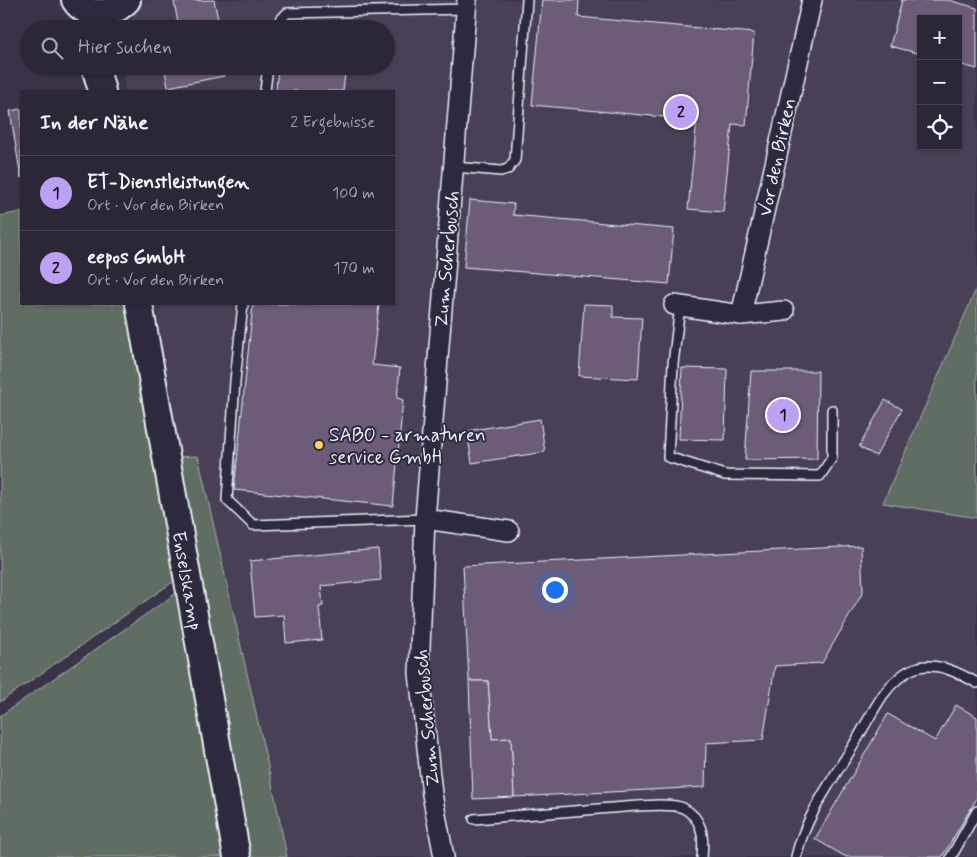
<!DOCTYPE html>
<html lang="de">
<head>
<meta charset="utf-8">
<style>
	body { margin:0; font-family:Mynerve,sans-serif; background:#342f3f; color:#f1f3f6 }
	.controls { position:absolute; right:15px; top:15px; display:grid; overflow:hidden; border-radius:0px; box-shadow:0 1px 4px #0004 }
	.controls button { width:45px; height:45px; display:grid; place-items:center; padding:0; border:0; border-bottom:1px solid #484452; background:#2c2737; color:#f1f3f6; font:25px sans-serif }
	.you { position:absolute; left:554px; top:589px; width:18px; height:18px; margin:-12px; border:4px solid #fff; border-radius:50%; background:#1a73e8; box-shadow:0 0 0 8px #1a73e833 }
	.badge { display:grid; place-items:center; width:32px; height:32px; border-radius:50%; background:#bca0f2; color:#111; font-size:16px; font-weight:700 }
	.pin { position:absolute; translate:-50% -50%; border:2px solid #fff; box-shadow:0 1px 5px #0006 }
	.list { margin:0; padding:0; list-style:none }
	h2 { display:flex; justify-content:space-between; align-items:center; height:65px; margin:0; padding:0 20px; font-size:21px }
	h2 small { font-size:16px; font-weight:400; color:#a6a5ad }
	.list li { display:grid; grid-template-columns:32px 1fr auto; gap:15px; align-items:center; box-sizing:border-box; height:75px; padding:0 20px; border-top:1px solid #484452 }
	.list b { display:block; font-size:19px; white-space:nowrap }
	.list p { margin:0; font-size:16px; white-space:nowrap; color:#a6a5ad }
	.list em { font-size:16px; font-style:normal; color:#a6a5ad }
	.icon { flex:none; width:28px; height:28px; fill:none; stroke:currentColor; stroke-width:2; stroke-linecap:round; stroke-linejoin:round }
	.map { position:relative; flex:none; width:977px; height:857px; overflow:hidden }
	.search { position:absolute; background:#2c2737; box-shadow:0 1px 4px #0004; left:20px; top:20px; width:375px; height:55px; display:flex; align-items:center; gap:12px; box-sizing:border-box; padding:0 18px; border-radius:28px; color:#a6a5ad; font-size:19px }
	.panel { position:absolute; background:#2c2737; box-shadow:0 1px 4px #0004; left:20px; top:90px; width:375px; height:215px; border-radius:0px }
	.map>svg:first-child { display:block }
</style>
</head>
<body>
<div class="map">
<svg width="977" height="857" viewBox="0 0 977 857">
	<rect width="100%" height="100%" fill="#3b3449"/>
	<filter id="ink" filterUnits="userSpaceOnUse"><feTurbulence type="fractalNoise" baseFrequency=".02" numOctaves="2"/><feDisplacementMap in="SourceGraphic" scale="10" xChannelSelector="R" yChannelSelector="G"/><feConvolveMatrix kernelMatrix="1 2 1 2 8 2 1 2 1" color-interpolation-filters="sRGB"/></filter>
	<g filter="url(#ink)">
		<!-- built -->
		<path fill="#4a4057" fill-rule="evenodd" d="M143,0h834v287l-94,216 94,15v339h-690l-11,-55 -78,-345h-20l-22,-153h238v-213h-269l-3,-25h264v-37h-257l5,-16zM921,19h37v127h-37z"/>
		<!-- green -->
		<g fill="#606d62" stroke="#a4afad">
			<polygon points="21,212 21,304 131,304 180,577 0,702 0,216"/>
			<polygon points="977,287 977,518 883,503"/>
			<polygon points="198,456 276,802 287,857 250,857 178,457"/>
			<polygon points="178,592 226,857 0,857 0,716"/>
		</g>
		<!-- building -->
		<g fill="#6c5c77" stroke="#e8f1f8">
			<polygon points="214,0 220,29 179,29 174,1"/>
			<polygon points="542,0 579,0 578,17 754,33 746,125 732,124 723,212 688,209 697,120 532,105"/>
			<polygon points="902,0 948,0 977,8 977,69 958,64 958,19 921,19 921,54 890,46"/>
			<polygon points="164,66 222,66 224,76 168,87"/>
			<polygon points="278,66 346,66 343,91 276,91"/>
			<polygon points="21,109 21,178 10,111"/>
			<polygon points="470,200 514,204 513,215 674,229 669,284 464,267"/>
			<polygon points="253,304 379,304 372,365 400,368 397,398 403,400 393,506 234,490"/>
			<polygon points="584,304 613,305 613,317 642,318 638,379 579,376"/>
			<polygon points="682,368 727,369 725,440 679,439"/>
			<polygon points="751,371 818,371 817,459 745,460"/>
			<polygon points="885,400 902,409 876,456 859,447"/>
			<polygon points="540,419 545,452 472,463 467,431"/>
			<polygon points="861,546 863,592 822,663 775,666 763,740 706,743 705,787 514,797 511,738 492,739 488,681 469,681 463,566"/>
			<polygon points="378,549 381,580 321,586 323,606 319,607 322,640 286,643 284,615 255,617 250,561"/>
			<polygon points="469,681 488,681 492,739 511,738 514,797 473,799"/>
			<polygon points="956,705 977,717 977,798 942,857 846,857 815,839 888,714 935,741"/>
		</g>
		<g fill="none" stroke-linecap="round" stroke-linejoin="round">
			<!-- service casing -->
			<g stroke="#e8f1f8" stroke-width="12">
				<g id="service">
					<polyline points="272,29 287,13 466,9"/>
					<polyline points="265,91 268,66"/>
					<polyline points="454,167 501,171 508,169 515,160 527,0"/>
					<polyline points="243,304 235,381 227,500 253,525 425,519"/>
					<polyline points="680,306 673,364 668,457 725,475 820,476 832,458 832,410"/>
					<path d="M474,819c46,-4 91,-7 137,-11 16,-1 58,-6 72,0 20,10 21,29 19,49"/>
					<path d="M796,857c8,-37 34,-74 54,-106 11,-18 21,-38 33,-56 8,-11 22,-25 36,-28 21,-4 40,6 58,16"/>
					<polyline points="951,857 977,811"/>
				</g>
			</g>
			<!-- minor casing -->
			<g stroke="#e8f1f8" stroke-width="22">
				<g id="minor">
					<polyline points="674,305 741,315 812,0"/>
					<polyline points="741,315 784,311"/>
					<polyline points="425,519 509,531"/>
					<polyline points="444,857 432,794 419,673 425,519 467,0"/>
				</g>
			</g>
			<!-- secondary casing -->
			<g stroke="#e8f1f8" stroke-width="30">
				<g id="secondary">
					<path d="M75,0c12,19 39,15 52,0"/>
					<polyline points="95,66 102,91"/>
					<path id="s1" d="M139,304l98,553"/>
				</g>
			</g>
			<!-- service -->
			<use href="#service" stroke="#2f2a3d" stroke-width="9"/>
			<!-- minor -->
			<use href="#minor" stroke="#2f2a3d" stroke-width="19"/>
			<!-- secondary -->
			<use href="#secondary" stroke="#2f2a3d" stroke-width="26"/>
		</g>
	</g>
	<!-- markers -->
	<circle fill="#ffd166" stroke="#2f2a3d" stroke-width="2" cx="319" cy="445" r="5"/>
	<g text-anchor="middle" stroke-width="4" stroke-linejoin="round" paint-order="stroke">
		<!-- street labels -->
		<g font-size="19" fill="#e8f1f8" stroke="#2f2a3d">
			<text transform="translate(776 157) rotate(-78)" y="7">Vor den Birken</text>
			<text transform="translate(446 259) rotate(-85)" y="7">Zum Scherbusch</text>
			<text dy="7" stroke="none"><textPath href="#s1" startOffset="281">Enselskamp</textPath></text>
			<text transform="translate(426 718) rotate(-95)" y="7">Zum Scherbusch</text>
		</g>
		<!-- poi labels -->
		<g font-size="19" fill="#e8f1f8" stroke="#2f2a3d" text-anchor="start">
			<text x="329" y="441">SABO - armaturen<tspan x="329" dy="22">service GmbH</tspan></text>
		</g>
	</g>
</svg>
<div class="controls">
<button>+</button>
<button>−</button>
<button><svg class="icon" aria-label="locate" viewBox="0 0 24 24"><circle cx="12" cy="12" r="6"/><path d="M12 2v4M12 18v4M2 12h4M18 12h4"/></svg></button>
</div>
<div class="you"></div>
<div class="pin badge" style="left:783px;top:415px">1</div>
<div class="pin badge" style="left:681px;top:112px">2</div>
<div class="search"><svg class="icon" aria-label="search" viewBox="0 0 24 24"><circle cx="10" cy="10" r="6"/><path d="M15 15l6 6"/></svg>Hier suchen</div>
<section class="panel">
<h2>In der Nähe<small>2 Ergebnisse</small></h2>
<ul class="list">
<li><span class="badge">1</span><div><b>ET-Dienstleistungen</b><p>Ort · Vor den Birken</p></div><em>100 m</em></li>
<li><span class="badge">2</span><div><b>eepos GmbH</b><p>Ort · Vor den Birken</p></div><em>170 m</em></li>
</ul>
</section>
</div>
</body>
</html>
